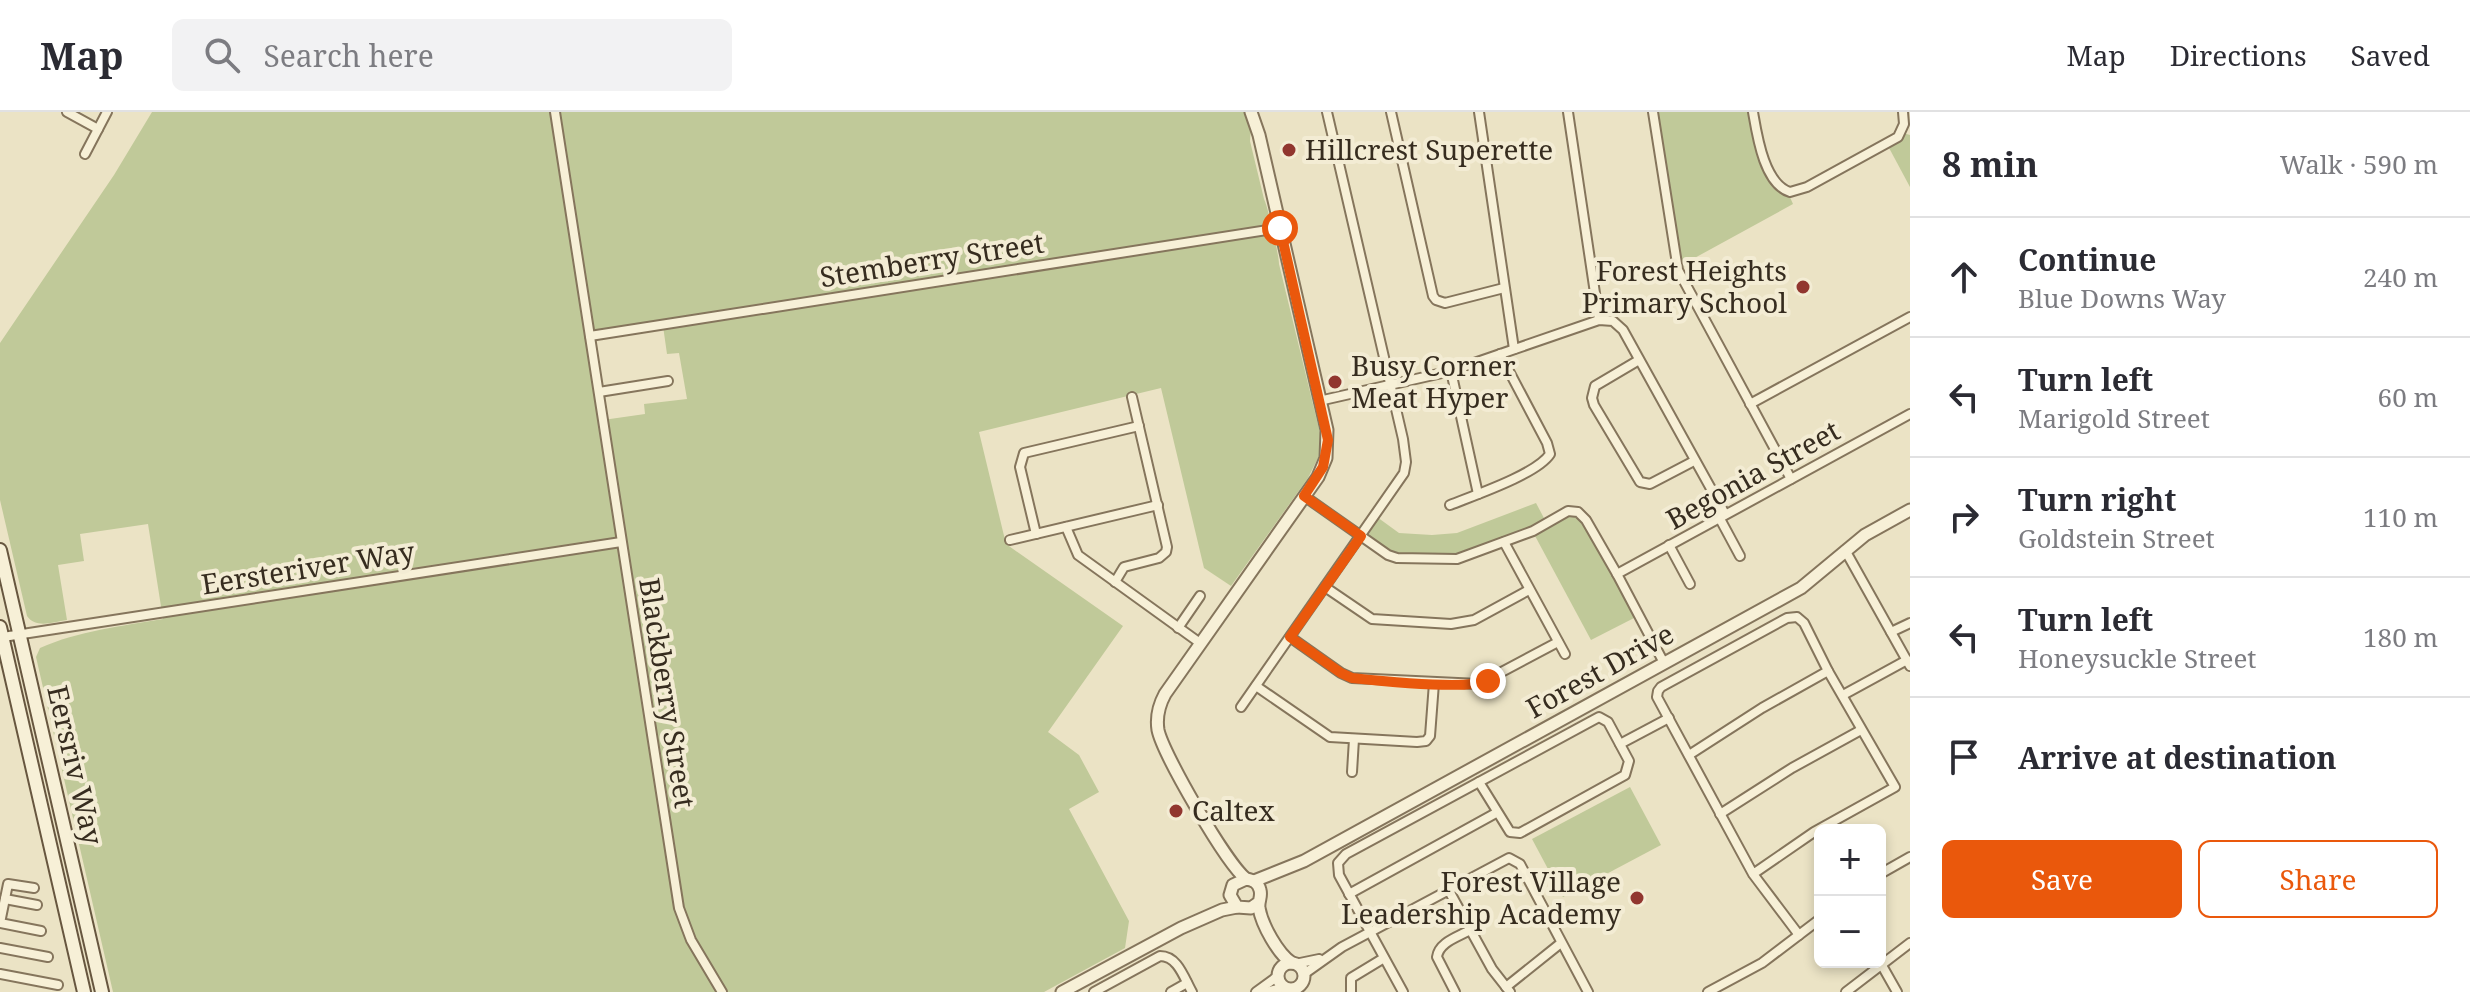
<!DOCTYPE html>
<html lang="en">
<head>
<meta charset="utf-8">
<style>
	body { margin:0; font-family:"Noto Serif",serif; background:#f2f2f3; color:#2b2b33 }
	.controls { position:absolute; right:24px; bottom:24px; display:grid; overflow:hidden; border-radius:12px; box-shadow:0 4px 12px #0003 }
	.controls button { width:72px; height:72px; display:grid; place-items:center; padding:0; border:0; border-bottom:2px solid #e1e1e2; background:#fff; color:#2b2b33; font:40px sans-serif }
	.stop { position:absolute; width:24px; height:24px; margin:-18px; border:6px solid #ea580c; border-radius:50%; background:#fff }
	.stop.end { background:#ea580c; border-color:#fff; box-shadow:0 2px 8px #0008 }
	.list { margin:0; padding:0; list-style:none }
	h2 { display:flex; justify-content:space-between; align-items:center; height:104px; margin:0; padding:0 32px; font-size:34px }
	h2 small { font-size:26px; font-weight:400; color:#7c7c81 }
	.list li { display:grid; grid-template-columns:52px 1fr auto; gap:24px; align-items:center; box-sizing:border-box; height:120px; padding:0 32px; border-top:2px solid #e1e1e2 }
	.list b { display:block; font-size:30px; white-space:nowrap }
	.list p { margin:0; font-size:26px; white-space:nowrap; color:#7c7c81 }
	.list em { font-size:26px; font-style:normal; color:#7c7c81 }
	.actions { display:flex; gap:16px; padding:24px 32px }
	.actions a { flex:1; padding:18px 0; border:2px solid #ea580c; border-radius:12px; text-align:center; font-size:28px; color:#ea580c }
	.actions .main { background:#ea580c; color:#fff }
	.icon { flex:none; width:44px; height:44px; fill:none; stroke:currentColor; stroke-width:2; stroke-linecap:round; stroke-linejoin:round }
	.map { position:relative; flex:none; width:1910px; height:880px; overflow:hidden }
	header { display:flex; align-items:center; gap:48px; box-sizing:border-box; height:112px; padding:0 40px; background:#fff; border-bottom:2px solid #e1e1e2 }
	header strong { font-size:38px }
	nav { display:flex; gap:44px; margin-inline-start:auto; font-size:28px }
	.search { width:560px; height:72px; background:#f2f2f3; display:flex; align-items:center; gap:20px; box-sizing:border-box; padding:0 28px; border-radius:12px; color:#7c7c81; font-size:30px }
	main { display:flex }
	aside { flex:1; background:#fff }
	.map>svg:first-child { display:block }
</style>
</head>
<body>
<header>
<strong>Map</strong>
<div class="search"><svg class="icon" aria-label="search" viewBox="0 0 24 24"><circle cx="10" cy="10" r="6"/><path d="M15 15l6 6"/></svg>Search here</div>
<nav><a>Map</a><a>Directions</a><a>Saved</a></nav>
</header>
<main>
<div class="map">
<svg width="1910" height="880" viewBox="0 0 1910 880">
	<rect width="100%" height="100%" fill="#ebe3c5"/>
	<!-- green -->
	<g fill="#c0c999" fill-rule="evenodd">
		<path d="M152,0h1092l7,15 -1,14 14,58c4,8 15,56 15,65l41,169 -1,23 -11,22 -77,108 -27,-18 -43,-180 -182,44 27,112 117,82 -75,106 31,23 20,37 -30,17 60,112 -4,27 -81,44h-931l-77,-335 4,-9c38,-17 82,-22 123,-29l-15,-95 -68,10 4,27 -26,4 9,55c-14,2 -31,9 -40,-4l-27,-116v-157l114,-168zM663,214l4,28 12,-1 8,46 -43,5 1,10 -42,6 -11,-84z"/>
		<polygon points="1656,0 1750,0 1776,75 1789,83 1793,92 1680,154"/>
		<polygon points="1903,21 1910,23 1910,75 1888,34"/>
		<polygon points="1536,391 1545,408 1529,417 1456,444 1395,442 1372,428 1369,422 1377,405 1399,421 1432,423 1457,421"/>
		<polygon points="1575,402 1582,407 1636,505 1591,528 1534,422"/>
		<polygon points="1630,675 1661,733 1563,785 1532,727"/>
	</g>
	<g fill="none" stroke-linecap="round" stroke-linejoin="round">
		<!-- minor casing -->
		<g stroke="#85755c" stroke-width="12">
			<g id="minor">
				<polyline points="67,0 98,17"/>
				<polyline points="555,0 679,796 691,828 722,880"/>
				<polyline points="1391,0 1433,184 1436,188 1445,191 1504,176"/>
				<polyline points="1479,0 1514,237"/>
				<polyline points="1568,0 1599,208"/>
				<polyline points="1653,0 1678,158 1791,367"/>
				<path d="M1753,0c4,23 11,72 37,80l17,-5 91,-50 6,-13 -1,-12"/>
				<polyline points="85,42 107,0"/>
				<polyline points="590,224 1280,116"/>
				<polyline points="1639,248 1595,274 1592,286 1594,293 1640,370 1650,372 1694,349"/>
				<polyline points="1451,259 1478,382"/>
				<polyline points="599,280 668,269"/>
				<polyline points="1319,289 1451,259 1599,208 1613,209 1623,218 1725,402"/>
				<polyline points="1750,292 1910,205"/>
				<polyline points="1304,384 1388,443 1397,446 1457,447 1533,419 1568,399 1578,400 1586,408 1617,462 1664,551"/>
				<path d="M1450,393c25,-10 87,-31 100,-51l-3,-11 -47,-89"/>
				<polyline points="1719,405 1740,444"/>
				<polyline points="1066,415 1078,443 1200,531"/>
				<polyline points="1036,422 1020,355 1024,341 1139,314"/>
				<polyline points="1010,428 1158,393"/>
				<polyline points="1504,430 1565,542"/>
				<polyline points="1669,433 1690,472"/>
				<polyline points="1845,438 1910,554"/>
				<polyline points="1617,462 1910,302"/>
				<polyline points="1115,470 1124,455 1159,446 1166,440 1167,435 1132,285"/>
				<polyline points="1325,475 1372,507 1451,512 1474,508 1529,478"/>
				<polyline points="1178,516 1200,484"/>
				<polyline points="1891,520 1910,511"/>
				<polyline points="3,525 621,430"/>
				<polyline points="1290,525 1341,561 1352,566 1479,572 1558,530"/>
				<polyline points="1256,574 1330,625 1417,630 1426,629 1430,624 1434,571"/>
				<polyline points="1843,583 1907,548"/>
				<polyline points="1241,595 1404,361 1406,350 1403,327 1327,0"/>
				<polygon points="1599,605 1608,610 1629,649 1625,663 1520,721 1510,720 1479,670"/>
				<polyline points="1620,632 1669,606"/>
				<polyline points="1689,643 1762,596 1828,559"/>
				<polyline points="1352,660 1354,627"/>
				<polyline points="1720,702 1792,656 1861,618"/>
				<polyline points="1753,762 1814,720 1895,675 1828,559 1804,511 1797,505 1787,506 1661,575 1658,579 1657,585 1753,762 1799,823"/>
				<polyline points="1880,762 1910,745"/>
				<polyline points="1448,777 1492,857 1510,880"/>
				<polyline points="1349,782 1496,701"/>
				<polyline points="5,787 37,793"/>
				<polyline points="0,811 8,772 34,776"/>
				<polyline points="0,811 41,819"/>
				<polyline points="0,836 48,845"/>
				<polyline points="1880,850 1897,880"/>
				<polyline points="1295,852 1319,847"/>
				<polyline points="0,862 58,873"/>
				<polyline points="1304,862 1342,835 1509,746 1520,752 1588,880"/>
				<polyline points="1506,875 1561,831"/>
				<path d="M1094,880l66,-36c18,0 24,22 32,36"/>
				<polyline points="1171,880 1187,871"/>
				<polyline points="1256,880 1278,864"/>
				<polyline points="1266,880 1285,875"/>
				<polyline points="1351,880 1351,866 1384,846"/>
				<polyline points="1403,880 1339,763 1338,751 1346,742 1479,670"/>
				<path d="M1455,880l-18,-35c2,-15 21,-20 33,-27"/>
				<polyline points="1708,880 1762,851 1820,807"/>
				<polyline points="1846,880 1910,831"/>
			</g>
		</g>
		<!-- tertiary casing -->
		<g stroke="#85755c" stroke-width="15">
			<g id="tertiary">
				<path d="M1246,767c-20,-16 -83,-125 -88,-149 -2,-13 1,-25 7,-36l153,-217 8,-19 1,-28 -68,-295 -8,-23"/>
				<polyline points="1254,769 1304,749 1801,476 1865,423 1910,398"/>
				<path d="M1258,791l-7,5 -14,-1 -7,-12 3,-10 13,-6c7,1 12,3 14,11 2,7 -2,11 -1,18 3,17 19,46 33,55"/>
				<circle cx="1291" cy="864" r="13"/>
				<polyline points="1062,880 1181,816 1222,798 1237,795"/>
			</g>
		</g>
		<!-- secondary casing -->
		<g stroke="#67563f" stroke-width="16">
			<g id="secondary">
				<polyline points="0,438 102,880"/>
				<polyline points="0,515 84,880"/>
			</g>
		</g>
		<!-- minor -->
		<use href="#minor" stroke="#f7f0d7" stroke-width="8"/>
		<!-- tertiary -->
		<use href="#tertiary" stroke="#f7f0d7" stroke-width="11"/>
		<!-- secondary -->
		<use href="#secondary" stroke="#f7f0d7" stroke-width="12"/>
	</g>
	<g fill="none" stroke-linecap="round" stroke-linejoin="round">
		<!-- route -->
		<path stroke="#ea580c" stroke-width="10" d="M1280,116l48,212 -5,27 -19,29 57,40 -71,101 51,36 11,5c28,3 113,12 136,3"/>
	</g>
	<!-- markers -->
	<g fill="#91362f" stroke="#f3ecd4" stroke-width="3">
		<circle cx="1289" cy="38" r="8"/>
		<circle cx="1803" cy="175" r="8"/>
		<circle cx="1335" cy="270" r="8"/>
		<circle cx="1176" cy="699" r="8"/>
		<circle cx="1637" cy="786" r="8"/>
	</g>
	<g text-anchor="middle" stroke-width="8" stroke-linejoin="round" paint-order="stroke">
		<!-- poi labels -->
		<g font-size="28" fill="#362c1f" stroke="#f3ecd4" text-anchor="start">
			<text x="1305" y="48">Hillcrest Superette</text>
			<text x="1787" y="169" text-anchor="end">Forest Heights<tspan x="1787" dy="32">Primary School</tspan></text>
			<text x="1351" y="264">Busy Corner<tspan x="1351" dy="32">Meat Hyper</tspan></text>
			<text x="1192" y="709">Caltex</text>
			<text x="1621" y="780" text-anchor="end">Forest Village<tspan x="1621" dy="32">Leadership Academy</tspan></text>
		</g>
		<!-- street labels -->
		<g font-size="28" fill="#362c1f" stroke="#f3ecd4">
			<text transform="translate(932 148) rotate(-9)" y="10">Stemberry Street</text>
			<text transform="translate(1753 363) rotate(-29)" y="10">Begonia Street</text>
			<text transform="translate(308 456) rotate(-9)" y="10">Eersteriver Way</text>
			<text transform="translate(1600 559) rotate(-29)" y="10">Forest Drive</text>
			<text transform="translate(667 581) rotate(81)" y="10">Blackberry Street</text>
			<text transform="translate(75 653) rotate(77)" y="10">Eersriv Way</text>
		</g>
	</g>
</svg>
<div class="controls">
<button>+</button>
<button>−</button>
</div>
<div class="stop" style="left:1280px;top:116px"></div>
<div class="stop end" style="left:1488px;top:569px"></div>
</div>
<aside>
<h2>8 min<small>Walk · 590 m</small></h2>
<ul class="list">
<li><svg class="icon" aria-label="ahead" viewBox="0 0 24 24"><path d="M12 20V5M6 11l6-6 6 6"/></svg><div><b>Continue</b><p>Blue Downs Way</p></div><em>240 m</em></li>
<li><svg class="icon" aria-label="left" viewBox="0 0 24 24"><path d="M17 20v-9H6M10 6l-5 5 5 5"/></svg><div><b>Turn left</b><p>Marigold Street</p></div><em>60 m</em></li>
<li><svg class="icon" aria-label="right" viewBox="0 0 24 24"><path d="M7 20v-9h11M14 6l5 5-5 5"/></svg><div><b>Turn right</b><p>Goldstein Street</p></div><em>110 m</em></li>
<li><svg class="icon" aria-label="left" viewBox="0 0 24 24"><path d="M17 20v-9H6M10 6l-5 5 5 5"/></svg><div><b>Turn left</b><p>Honeysuckle Street</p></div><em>180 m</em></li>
<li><svg class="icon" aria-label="arrive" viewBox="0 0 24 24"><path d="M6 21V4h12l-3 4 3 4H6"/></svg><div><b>Arrive at destination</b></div></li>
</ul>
<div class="actions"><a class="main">Save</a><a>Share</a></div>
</aside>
</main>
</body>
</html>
